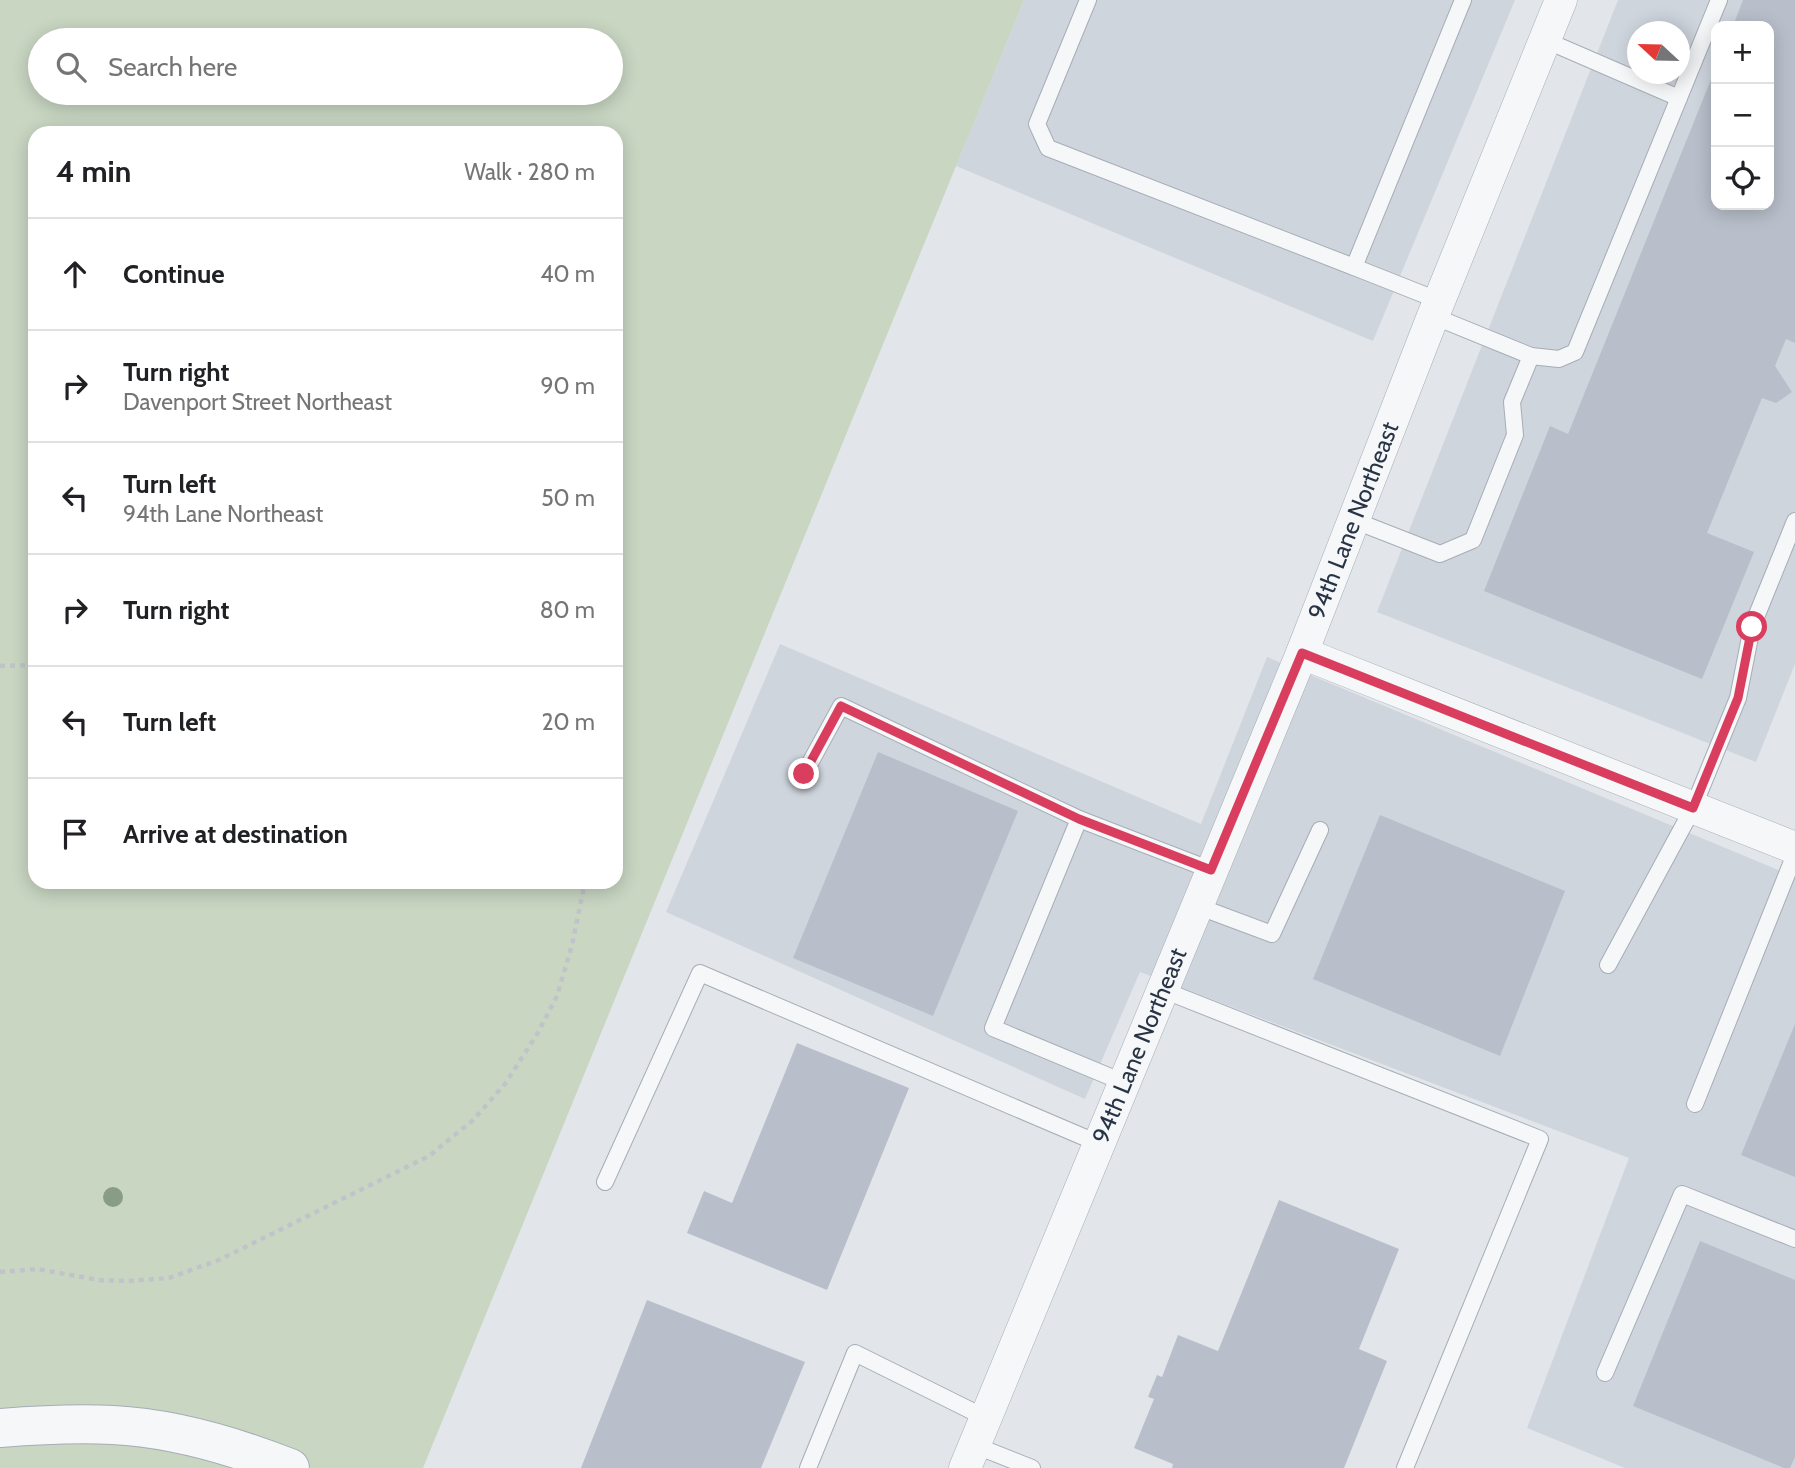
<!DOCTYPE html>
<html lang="en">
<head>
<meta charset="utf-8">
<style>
	body { margin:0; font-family:Cabin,sans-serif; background:#f6f6f6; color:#202124 }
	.controls { position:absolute; right:21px; top:21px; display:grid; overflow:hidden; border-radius:14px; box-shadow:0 4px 18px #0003 }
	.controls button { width:63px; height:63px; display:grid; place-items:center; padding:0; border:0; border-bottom:2px solid #e0e0e0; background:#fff; color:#202124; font:35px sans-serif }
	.compass { position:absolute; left:1627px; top:21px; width:63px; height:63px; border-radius:50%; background:#fff; box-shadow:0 4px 18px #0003; rotate:292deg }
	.stop { position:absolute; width:21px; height:21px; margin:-16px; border:5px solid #d93e5f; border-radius:50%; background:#fff }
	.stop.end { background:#d93e5f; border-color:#fff; box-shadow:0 2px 7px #0008 }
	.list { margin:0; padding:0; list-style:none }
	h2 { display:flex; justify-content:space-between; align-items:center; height:91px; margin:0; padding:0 28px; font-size:30px }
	h2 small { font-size:23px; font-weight:400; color:#757577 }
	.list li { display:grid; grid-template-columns:46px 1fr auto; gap:21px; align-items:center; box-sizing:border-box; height:112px; padding:0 28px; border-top:2px solid #e0e0e0 }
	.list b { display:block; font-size:26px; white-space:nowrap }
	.list p { margin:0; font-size:23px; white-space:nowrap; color:#757577 }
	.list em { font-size:23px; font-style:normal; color:#757577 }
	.icon { flex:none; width:38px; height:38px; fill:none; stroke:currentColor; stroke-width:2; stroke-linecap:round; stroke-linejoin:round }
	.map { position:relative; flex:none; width:1795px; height:1468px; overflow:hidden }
	.search { position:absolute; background:#fff; box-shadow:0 4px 18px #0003; left:28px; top:28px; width:595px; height:77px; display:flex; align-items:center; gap:18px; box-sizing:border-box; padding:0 24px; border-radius:38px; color:#757577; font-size:26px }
	.panel { position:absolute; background:#fff; box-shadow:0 4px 18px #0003; left:28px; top:126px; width:595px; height:763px; border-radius:21px }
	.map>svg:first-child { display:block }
</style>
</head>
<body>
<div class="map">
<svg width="1795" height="1468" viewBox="0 0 1795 1468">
	<rect width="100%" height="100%" fill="#e2e6eb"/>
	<!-- built -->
	<g fill="#cfd5dd" fill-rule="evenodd">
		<polygon points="1024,0 1515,0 1373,341 956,166"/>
		<path d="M1618,0h177v664l-39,98 -379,-150zM1716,26h53v179h-53zM1638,32h42v42h-42z"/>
		<polygon points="780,644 1201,824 1267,657 1795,877 1795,1468 1625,1468 1527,1428 1629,1158 1140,972 1085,1099 666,912"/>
	</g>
	<!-- green -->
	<path fill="#c8d6c2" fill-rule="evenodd" d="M0,0h1024l-601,1468h-423zM40,40h571v53h-571zM35,133h581v749h-581z"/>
	<!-- building -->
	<g fill="#b8bfca">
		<polygon points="1743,0 1795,0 1795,343 1786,339 1775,366 1792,392 1776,403 1762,398 1707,533 1754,552 1702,679 1484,591 1550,426 1568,434 1716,67 1716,205 1769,205 1769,26 1733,26"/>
		<polygon points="878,752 1018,811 933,1016 793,958"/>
		<polygon points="1380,815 1565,891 1500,1056 1313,979"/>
		<polygon points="1795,1024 1795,1177 1741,1155"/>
		<polygon points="797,1043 909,1088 827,1290 687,1233 704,1191 732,1203"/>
		<polygon points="1279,1200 1399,1249 1359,1349 1387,1361 1344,1468 1172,1468 1173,1464 1134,1448 1154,1399 1148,1397 1157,1375 1162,1377 1178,1335 1218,1351"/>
		<polygon points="1700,1241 1795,1280 1795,1457 1790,1468 1784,1468 1633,1406"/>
		<polygon points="647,1300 805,1362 761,1468 581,1468"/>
	</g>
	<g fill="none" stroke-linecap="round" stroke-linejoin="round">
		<!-- service casing -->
		<g stroke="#a6adb6" stroke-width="18">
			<g id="service">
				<polyline points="1088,0 1037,124 1048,148 1354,267"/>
				<polyline points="1545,40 1679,98"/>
				<polyline points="1440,301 1354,267 1463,0"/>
				<polyline points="1433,316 1531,356"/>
				<polyline points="1353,520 1440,554 1473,540 1515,435 1512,402 1531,356 1559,359 1575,352 1719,0"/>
				<polyline points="804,774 841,706 1079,819"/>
				<polyline points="1197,906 1272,934 1320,830"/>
				<polyline points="1608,965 1693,808 1738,698 1752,627 1795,521"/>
				<polyline points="1163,990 1540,1139 1405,1468"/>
				<polyline points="1125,1083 993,1028 1079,819 1211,870"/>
				<polyline points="1695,1104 1795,854"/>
				<polyline points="605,1182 700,973 1100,1144"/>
				<polyline points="1605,1373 1682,1194 1795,1239"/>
				<polyline points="974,1445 1032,1468"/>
				<polyline points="808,1468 855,1353 986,1418"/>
			</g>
		</g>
		<!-- minor casing -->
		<g stroke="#a6adb6" stroke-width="33">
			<g id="minor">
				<polyline points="1302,653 1795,848"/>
				<path id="s1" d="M965,1468l337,-815 131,-337 128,-316"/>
			</g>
		</g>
		<!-- tertiary casing -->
		<g stroke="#a6adb6" stroke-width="40">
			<path id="tertiary" d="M0,1428c38,-3 75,-5 113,-3 61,3 121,21 177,43"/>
		</g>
		<!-- path -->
		<g stroke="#c0c4ca" stroke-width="4.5" stroke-dasharray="5 5" stroke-linecap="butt">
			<polyline points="0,666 35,665"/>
			<polyline points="0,1272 37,1269 99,1280 128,1281 169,1278 219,1260 429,1156 472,1121 505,1084 536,1036 557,996 572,945 585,882"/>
		</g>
		<!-- service -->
		<use href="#service" stroke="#f5f7f9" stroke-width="16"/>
		<!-- minor -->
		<use href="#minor" stroke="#f5f7f9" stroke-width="32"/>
		<!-- tertiary -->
		<use href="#tertiary" stroke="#f5f7f9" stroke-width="38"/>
	</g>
	<!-- trees -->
	<circle fill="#899d86" cx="113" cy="1197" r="10"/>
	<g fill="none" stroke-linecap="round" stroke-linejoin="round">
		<!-- route -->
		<polyline stroke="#d93e5f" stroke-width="9" points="804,774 841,706 1079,819 1211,870 1302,653 1693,808 1738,698 1752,627"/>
	</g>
	<g text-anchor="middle" stroke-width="6" stroke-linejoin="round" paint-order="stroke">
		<!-- street labels -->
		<g font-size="24" fill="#283445" stroke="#f2f5f8">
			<text dy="8" stroke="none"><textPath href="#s1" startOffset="1024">94th Lane Northeast</textPath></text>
			<text dy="8" stroke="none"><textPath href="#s1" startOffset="457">94th Lane Northeast</textPath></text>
		</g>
	</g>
</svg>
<div class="controls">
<button>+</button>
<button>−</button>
<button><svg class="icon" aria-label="locate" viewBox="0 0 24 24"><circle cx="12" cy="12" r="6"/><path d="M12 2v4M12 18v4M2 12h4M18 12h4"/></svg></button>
</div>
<svg class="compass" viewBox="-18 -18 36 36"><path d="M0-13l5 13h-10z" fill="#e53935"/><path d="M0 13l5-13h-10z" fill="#757577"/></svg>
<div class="stop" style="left:1752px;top:627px"></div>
<div class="stop end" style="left:804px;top:774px"></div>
<div class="search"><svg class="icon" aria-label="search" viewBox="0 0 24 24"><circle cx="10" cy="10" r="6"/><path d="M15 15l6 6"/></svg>Search here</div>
<section class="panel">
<h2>4 min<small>Walk · 280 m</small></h2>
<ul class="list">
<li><svg class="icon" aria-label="ahead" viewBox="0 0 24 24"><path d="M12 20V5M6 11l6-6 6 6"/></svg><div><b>Continue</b></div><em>40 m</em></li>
<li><svg class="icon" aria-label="right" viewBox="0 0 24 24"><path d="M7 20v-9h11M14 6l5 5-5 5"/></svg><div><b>Turn right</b><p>Davenport Street Northeast</p></div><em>90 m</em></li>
<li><svg class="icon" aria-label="left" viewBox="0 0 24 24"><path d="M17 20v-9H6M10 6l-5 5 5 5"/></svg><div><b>Turn left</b><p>94th Lane Northeast</p></div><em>50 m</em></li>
<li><svg class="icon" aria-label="right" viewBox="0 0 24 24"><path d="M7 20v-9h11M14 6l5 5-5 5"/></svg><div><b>Turn right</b></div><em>80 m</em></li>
<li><svg class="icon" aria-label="left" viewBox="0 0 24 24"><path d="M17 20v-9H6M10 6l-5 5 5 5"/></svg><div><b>Turn left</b></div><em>20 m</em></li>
<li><svg class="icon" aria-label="arrive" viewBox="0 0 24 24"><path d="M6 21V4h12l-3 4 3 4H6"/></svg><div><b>Arrive at destination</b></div></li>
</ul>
</section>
</div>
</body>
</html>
